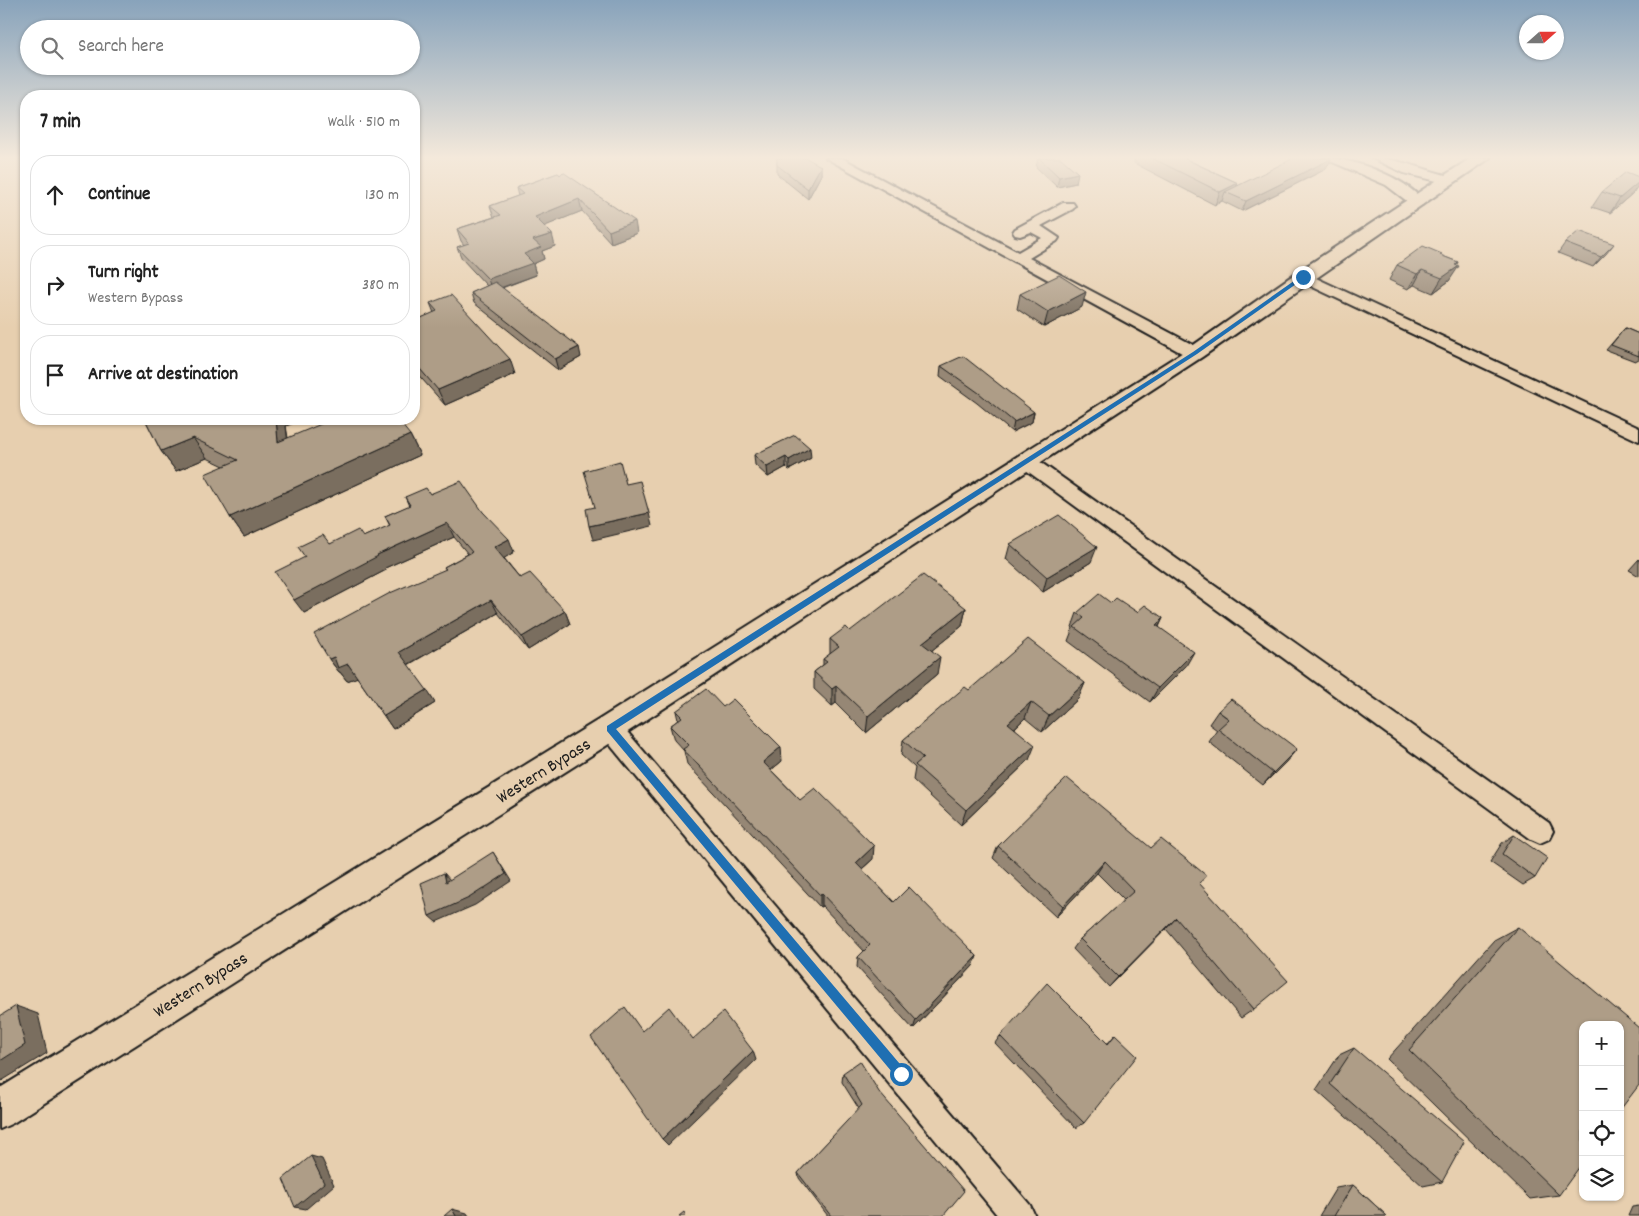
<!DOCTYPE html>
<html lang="en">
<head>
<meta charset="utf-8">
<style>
	body { margin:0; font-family:Dekko,sans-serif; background:#f6f6f6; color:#222 }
	.controls { position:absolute; right:15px; bottom:15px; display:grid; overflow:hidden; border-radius:10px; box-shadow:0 1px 4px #0004 }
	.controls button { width:45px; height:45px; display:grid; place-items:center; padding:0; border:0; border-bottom:1px solid #e0e0e0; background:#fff; color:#222; font:25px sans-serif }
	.compass { position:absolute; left:1519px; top:15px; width:45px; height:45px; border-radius:50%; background:#fff; box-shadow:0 1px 4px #0004; rotate:69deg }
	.stop { position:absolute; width:15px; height:15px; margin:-11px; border:4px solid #1f6fb2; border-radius:50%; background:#fff }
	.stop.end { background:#1f6fb2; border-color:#fff; box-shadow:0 1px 5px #0008 }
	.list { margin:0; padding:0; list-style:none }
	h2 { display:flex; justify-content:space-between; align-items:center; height:65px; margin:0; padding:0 20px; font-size:21px }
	h2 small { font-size:16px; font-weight:400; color:#767676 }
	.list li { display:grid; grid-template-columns:32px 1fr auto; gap:15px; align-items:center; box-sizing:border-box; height:80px; margin:0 10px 10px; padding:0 10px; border:1px solid #e0e0e0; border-radius:20px }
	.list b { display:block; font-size:19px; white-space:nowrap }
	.list p { margin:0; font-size:16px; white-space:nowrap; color:#767676 }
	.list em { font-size:16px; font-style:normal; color:#767676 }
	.icon { flex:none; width:28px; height:28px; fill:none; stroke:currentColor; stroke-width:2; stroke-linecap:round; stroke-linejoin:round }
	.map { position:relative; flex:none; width:1639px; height:1216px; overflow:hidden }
	.search { position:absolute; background:#fff; box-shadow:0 1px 4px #0004; left:20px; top:20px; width:400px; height:55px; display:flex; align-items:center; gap:12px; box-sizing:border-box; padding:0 18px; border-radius:28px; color:#767676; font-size:19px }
	.panel { position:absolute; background:#fff; box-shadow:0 1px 4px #0004; left:20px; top:90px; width:400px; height:335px; border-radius:20px }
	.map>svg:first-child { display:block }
</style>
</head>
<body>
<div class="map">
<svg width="1639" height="1216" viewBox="0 0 1639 1216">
	<rect width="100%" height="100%" fill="#e7cfaf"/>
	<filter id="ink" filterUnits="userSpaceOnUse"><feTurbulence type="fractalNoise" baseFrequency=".02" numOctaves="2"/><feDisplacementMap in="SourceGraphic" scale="10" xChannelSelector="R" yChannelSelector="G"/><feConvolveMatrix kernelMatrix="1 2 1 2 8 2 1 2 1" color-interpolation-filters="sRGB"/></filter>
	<g filter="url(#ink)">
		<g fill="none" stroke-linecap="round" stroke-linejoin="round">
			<!-- minor casing -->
			<g stroke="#1c1c1c" stroke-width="4">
				<g id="minor">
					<polygon points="826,158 842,158 1018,252 1042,238 1031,232 1020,236 1015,235 1013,232 1015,229 1063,203 1073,203 1075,206 1073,209 1041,226 1059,238 1057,241 1029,258 1201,349 1203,353 1201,357 1189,357"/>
					<path d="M1323,158c29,0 83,19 101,44l-2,3h-10l-26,-20z"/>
					<path d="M1372,158c26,0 55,13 82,19l2,3 -7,4 -45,-11z"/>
					<polygon points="1303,272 1639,428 1639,441 1298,280 1295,277 1298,274"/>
					<polygon points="1026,455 1033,457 1549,823 1553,831 1549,839 1540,843 1531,839 1019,465 1017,461 1019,457"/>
					<polygon points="610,718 618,721 1030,1205 1035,1216 998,1216 602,735 598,728 602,721"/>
				</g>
			</g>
			<!-- major casing -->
			<g stroke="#1c1c1c" stroke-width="4">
				<polygon id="major" points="1471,158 1490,158 1202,357 620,737 13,1123 0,1129 0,1088 600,719 1188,349 1296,273"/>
			</g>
			<!-- minor -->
			<use href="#minor" fill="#e7cfaf" fill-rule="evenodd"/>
			<!-- major -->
			<use href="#major" fill="#e7cfaf" fill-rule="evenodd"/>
		</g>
		<!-- wall -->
		<g fill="#968774" stroke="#1c1c1c">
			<polygon points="777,158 821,166 821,175 808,199 777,174"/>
			<polygon points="1038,158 1061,158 1076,183 1057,187 1036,167"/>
			<polygon points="1135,158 1184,158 1238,183 1237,186 1331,159 1326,169 1242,211 1222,201 1215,205 1134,163"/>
			<polygon points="558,173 637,233 611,243 582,211 544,226 555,246 542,251 544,259 533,264 536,275 502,288 581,357 558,370 474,303 471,293 487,286 462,259 457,247 464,245 461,241 457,229 494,217 490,206 518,196 516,188"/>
			<polygon points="1639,177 1639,184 1633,193 1610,213 1592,207 1602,192"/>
			<polygon points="1565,243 1606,254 1593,267 1558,253"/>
			<polygon points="1440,255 1458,262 1449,281 1433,293 1414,285 1408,289 1389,280 1397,265"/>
			<polygon points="1020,294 1082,307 1044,327 1017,309"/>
			<polygon points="430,303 515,374 445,405 414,370 414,321 434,313"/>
			<polygon points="1625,328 1639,334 1639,359 1635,361 1606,350"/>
			<polygon points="941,366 1034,412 1032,422 1012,432 977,403 940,376"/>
			<polygon points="145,419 286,426 288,438 410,435 420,455 244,537 230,517 224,466 207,458 176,471 161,451"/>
			<polygon points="754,455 811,458 789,470 786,467 768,477 755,465"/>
			<polygon points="430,494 483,512 514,552 504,558 520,578 565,611 570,624 528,650 498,613 408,665 435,703 393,729 357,677 347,681 340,672 339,672 329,659 446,570 444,567 468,554 454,537 385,568 386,570 304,613 330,544 363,537 390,526 385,516 409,506 405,497"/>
			<polygon points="1010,544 1091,562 1043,592 1006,559"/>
			<polygon points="1639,559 1639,576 1629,570"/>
			<polygon points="1111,603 1137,612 1163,618 1159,627 1186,666 1150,702 1068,641 1073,628 1072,627 1077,613"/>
			<polygon points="966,608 962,626 932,650 937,674 866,733 836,703 832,706 814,689 814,672 823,665 823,659 830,654 830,639 850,631"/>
			<polygon points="1085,683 1078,699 1042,732 1025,718 1015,728 1029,760 961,825 913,780 915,768 901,755 903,740 969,690"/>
			<polygon points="723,707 782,761 771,770 800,800 873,859 862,869 894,902 977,956 973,966 913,1029 857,967 858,957 864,951 822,906 820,907 687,764 684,751 674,740 670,726 678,720 676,711"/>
			<polygon points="1218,711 1286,762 1263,785 1209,742 1217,730 1209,724"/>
			<polygon points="1514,835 1535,878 1523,885 1490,862 1502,843"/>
			<polygon points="998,846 1151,848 1254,1009 1241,1018 1166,929 1109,987 1073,949 1080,939 1124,900 1097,873 1056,917 993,858"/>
			<polygon points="1518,927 1559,1195 1530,1199 1387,1059 1494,940"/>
			<polygon points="1115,1035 1084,1123 1076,1128 995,1043 1000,1036 1108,1043"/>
			<polygon points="1354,1048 1442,1182 1423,1186 1316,1090 1339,1055"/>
			<polygon points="843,1073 943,1216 828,1216 799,1178 798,1173 859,1109 842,1082"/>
			<polygon points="1353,1185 1387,1216 1319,1216 1336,1188"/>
			<polygon points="1639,1206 1639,1216 1628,1216 1632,1207"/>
		</g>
		<!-- shaded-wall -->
		<g fill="#7a6e5e" stroke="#1c1c1c">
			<polygon points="1331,159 1326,169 1242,211 1246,201"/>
			<polygon points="821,166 821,175 808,199 808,189"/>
			<polygon points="1078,173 1076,183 1057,187 1059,177"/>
			<polygon points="1639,182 1639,184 1633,193 1610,213 1620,198"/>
			<polygon points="1238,183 1233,195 1225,192 1222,201 1215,205 1220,192"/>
			<polygon points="579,199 582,211 538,229 535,217"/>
			<polygon points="635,221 637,233 611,243 609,231"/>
			<polygon points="552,234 555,246 542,251 544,259 533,264 536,275 492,291 488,279 524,254 533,240"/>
			<polygon points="1614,244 1606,254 1593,267 1601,257"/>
			<polygon points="1458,262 1452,271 1459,266 1449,281 1433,293 1442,278"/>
			<polygon points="1422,270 1414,285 1408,289 1417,274"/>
			<polygon points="1086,292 1082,307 1044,327 1048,312"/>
			<polygon points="579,347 581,357 558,370 555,359"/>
			<polygon points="510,359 515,374 445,405 438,390"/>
			<polygon points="1034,412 1032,422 1012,432 1014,422"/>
			<polygon points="276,419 305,419 286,426 290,462 278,442"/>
			<polygon points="410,435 420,455 244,537 230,517"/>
			<polygon points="193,438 207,458 176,471 161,451"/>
			<polygon points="810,448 811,458 789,470 789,460"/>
			<polygon points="786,457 786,467 768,477 767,467"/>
			<polygon points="649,513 652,526 593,540 589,526"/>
			<polygon points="447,523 454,537 385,568 386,570 304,613 294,600 377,555"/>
			<polygon points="509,539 514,552 500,561 494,547"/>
			<polygon points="1097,547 1091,562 1043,592 1047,577"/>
			<polygon points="491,600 498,613 407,665 399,652"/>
			<polygon points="966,608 962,626 920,660 922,643"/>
			<polygon points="565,611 570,624 528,650 522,637"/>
			<polygon points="1163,618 1156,632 1156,625"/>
			<polygon points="1194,652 1186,666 1150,702 1158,688"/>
			<polygon points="334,657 348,664 358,677 347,681 340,672 339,672 329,659"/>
			<polygon points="940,657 937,674 866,733 868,716"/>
			<polygon points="1085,683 1078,699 1042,732 1049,716"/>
			<polygon points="836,686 836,703 832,706 832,689"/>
			<polygon points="427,690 435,703 393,729 384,716"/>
			<polygon points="1031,702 1025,718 1003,739 1008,723"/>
			<polygon points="1035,745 1029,760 961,825 966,810"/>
			<polygon points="781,747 782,761 764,776 763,762"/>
			<polygon points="1297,749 1286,762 1263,785 1273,773"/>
			<polygon points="874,846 873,859 855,875 856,863"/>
			<polygon points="493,852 511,881 475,905 436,922 429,916"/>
			<polygon points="1105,861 1097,873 1056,917 1063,906"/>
			<polygon points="444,873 450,880 446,882"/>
			<polygon points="822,894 822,906 820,907 820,895"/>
			<polygon points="1176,918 1166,929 1109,987 1118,977"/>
			<polygon points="977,956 973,966 913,1029 916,1020"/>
			<polygon points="16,1006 38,1014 47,1053 0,1082 0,1061"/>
			<polygon points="753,1051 756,1060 668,1145 662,1139"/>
			<polygon points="311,1156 322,1159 334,1185 306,1209 295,1207"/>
			<polygon points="452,1209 467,1213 469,1216 456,1216"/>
		</g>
		<!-- building -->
		<g fill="#ae9d87" stroke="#1c1c1c">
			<polygon points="777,158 806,158 821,166 808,189 777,165"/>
			<polygon points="1039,158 1061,158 1078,173 1059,177"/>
			<polygon points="1152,158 1183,158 1238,183 1220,192"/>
			<polygon points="1294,158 1328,158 1331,159 1246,201 1225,192"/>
			<polygon points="563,172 635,221 609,231 579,199 535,217 552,234 533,240 541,247 524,254 533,263 488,279 457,247 469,243 457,229 501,215 490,206 523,194 516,188 558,173 560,175"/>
			<polygon points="1626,172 1639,177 1639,182 1620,198 1602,192"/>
			<polygon points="1579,231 1614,244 1601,257 1565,243"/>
			<polygon points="1423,246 1442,254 1440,255 1458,262 1455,265 1459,266 1442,278 1422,270 1417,274 1397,265"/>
			<polygon points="1059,275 1086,292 1048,312 1020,294"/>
			<polygon points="495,282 579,347 555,359 471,293"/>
			<polygon points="451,295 510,359 438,390 414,362 414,321 437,311 430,303"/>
			<polygon points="1625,328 1639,334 1639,356 1611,345"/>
			<polygon points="963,356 1034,412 1014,422 979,393 941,366"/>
			<polygon points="145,419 276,419 278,442 333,419 397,419 410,435 230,517 205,474 238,460 193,438 161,451"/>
			<polygon points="795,435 810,448 789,460 786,457 767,467 754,455"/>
			<polygon points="620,461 626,484 640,481 649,513 589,526 586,509 595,507 584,471"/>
			<polygon points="461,481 483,512 509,539 494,547 520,578 530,573 565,611 522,637 491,600 399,652 427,690 384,716 348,664 338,668 334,657 329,659 314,634 390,593 446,569 444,567 472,552 447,523 377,555 378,556 294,600 275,572 305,557 298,547 323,535 330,544 358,530 363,537 390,525 385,516 410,505 405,497 426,488 430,494"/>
			<polygon points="1059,515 1097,547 1047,577 1010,544"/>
			<polygon points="923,575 966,608 922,643 940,657 868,716 836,686 832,689 814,672 827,662 823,659 839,647 830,639 846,627 850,631"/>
			<polygon points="1099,594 1111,603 1116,598 1137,612 1145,605 1163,618 1156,625 1194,652 1158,688 1074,627 1084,618 1077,613"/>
			<polygon points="1028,639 1085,683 1049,716 1031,702 1008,723 1035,745 966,810 915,765 923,758 903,740 965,687 969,690"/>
			<polygon points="706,689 723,707 733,699 781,747 763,762 800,800 815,788 874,846 856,863 894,902 909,887 977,956 916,1020 858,957 870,945 822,894 820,895 683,749 689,745 670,726 682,717 676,711"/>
			<polygon points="1231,699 1297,749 1273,773 1218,729 1229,719 1218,711"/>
			<polygon points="1067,778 1151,848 1161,839 1207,876 1199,883 1288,981 1254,1009 1176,918 1118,977 1080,939 1134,891 1105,861 1063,906 998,846"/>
			<polygon points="1514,835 1547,858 1535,878 1502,854"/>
			<polygon points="493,852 506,874 469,898 429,916 421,883 444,873 446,882"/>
			<polygon points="1518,927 1639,1028 1639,1085 1620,1110 1620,1025 1583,1025 1583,1162 1559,1195 1409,1050"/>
			<polygon points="1047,983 1108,1044 1115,1035 1137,1056 1084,1123 1000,1036"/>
			<polygon points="16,1006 25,1045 0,1061 0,1016"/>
			<polygon points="625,1007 642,1031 669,1007 693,1039 723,1012 753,1051 662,1139 591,1037"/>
			<polygon points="1354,1048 1464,1142 1442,1182 1330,1084"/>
			<polygon points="860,1061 879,1092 964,1191 943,1216 831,1216 798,1173 862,1105 843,1073"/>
			<polygon points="311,1156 324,1183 295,1207 283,1179"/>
			<polygon points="1353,1185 1387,1216 1334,1216"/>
			<polygon points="452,1209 456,1216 444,1216"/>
			<polygon points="684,1212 686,1216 679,1216"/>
		</g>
	</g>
	<!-- sky -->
	<linearGradient id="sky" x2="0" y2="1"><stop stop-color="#88a3bb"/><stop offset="0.48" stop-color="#f4e9db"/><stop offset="1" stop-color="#f4e9db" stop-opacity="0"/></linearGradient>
	<rect width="1639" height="328" fill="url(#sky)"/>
	<!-- route -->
	<polygon fill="#1f6fb2" points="1301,276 1306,277 1197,354 616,729 905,1070 905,1078 897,1078 607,731 607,726 1193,352"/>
	<g text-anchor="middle" stroke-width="5" stroke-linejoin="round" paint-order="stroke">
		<!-- street labels -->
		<g font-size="18" fill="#1c1c1c" stroke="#e7cfaf">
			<text transform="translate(543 770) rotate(-32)" y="6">Western Bypass</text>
			<text transform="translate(200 984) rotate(-32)" y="6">Western Bypass</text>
		</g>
	</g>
</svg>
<div class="controls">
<button>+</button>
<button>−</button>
<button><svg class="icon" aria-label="locate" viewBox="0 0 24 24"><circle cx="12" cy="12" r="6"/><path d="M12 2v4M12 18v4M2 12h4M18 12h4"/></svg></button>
<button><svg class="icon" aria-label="layers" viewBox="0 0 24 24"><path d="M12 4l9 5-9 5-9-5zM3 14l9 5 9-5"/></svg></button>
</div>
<svg class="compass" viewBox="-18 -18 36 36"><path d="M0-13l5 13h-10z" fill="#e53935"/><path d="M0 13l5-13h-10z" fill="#767676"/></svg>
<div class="stop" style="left:901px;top:1074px"></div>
<div class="stop end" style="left:1303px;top:277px"></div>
<div class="search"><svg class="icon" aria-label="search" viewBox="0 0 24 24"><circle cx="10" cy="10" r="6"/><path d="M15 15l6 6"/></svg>Search here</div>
<section class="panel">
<h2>7 min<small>Walk · 510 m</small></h2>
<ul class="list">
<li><svg class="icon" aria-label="ahead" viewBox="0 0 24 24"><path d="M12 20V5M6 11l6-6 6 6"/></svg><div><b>Continue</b></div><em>130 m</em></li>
<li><svg class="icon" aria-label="right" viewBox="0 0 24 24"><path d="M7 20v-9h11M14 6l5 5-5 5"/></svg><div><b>Turn right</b><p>Western Bypass</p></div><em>380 m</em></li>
<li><svg class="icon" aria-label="arrive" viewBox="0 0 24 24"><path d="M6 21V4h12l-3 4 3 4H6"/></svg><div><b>Arrive at destination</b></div></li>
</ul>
</section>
</div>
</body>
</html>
